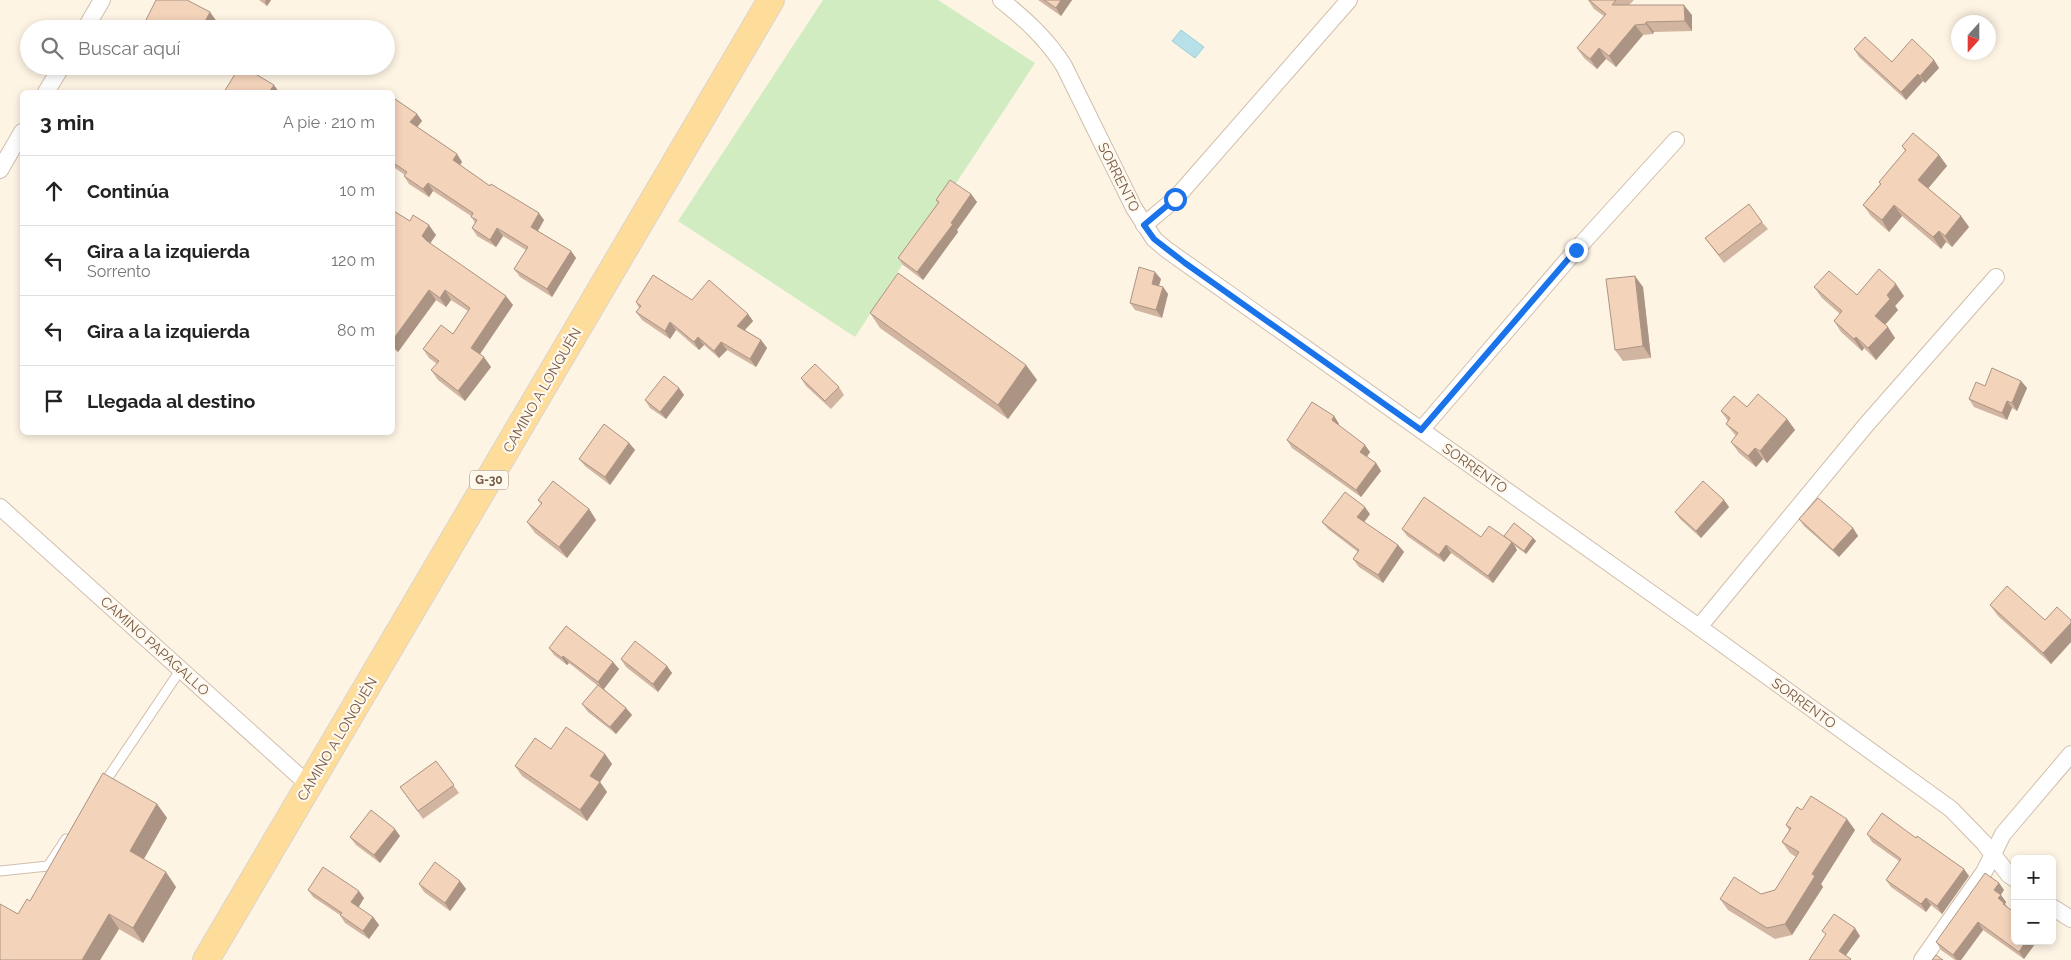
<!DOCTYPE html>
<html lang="es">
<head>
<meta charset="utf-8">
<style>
	body { margin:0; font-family:Raleway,sans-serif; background:#f2f2f2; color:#222 }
	.controls { position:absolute; right:15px; bottom:15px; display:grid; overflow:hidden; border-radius:8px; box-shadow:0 2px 8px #0003 }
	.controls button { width:45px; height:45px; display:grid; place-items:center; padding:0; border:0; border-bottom:1px solid #e0e0e0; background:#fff; color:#222; font:25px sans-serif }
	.compass { position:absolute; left:1951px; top:15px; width:45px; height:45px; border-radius:50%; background:#fff; box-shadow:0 2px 8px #0003; rotate:201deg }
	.stop { position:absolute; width:15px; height:15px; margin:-11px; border:4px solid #1a73e8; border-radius:50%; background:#fff }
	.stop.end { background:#1a73e8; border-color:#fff; box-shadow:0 1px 5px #0008 }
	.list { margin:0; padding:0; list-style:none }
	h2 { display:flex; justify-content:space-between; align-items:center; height:65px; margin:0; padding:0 20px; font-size:21px }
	h2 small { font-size:16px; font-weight:400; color:#767676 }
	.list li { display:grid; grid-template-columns:32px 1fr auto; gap:15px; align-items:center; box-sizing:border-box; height:70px; padding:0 20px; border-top:1px solid #e0e0e0 }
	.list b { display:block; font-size:19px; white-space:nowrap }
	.list p { margin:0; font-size:16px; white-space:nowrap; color:#767676 }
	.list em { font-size:16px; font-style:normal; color:#767676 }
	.icon { flex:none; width:28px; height:28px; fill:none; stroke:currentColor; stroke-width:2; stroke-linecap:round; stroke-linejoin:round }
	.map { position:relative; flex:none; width:2071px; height:960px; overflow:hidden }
	.search { position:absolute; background:#fff; box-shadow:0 2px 8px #0003; left:20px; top:20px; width:375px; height:55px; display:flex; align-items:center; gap:12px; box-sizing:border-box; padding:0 18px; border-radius:28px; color:#767676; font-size:19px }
	.panel { position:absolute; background:#fff; box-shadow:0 2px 8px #0003; left:20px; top:90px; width:375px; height:345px; border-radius:8px }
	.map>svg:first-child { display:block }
</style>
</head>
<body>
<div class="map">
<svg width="2071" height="960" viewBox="0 0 2071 960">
	<rect width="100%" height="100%" fill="#fdf4e4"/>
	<!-- green -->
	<polygon fill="#d2ecc2" points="823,0 938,0 1035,63 855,337 678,221"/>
	<!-- water -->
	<polygon fill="#b8e0e8" stroke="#9ecfda" points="1181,30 1204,47 1195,58 1172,41"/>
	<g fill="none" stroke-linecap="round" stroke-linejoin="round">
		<!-- service casing -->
		<g stroke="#d1beac" stroke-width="11">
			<g id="service">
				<polyline points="103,785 181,669"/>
				<polyline points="0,871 48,866 66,839"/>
			</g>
		</g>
		<!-- minor casing -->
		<g stroke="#d1beac" stroke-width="18">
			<g id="minor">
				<path d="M1001,0c25,20 46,39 63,66l70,142 20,31 13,11 532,377 252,182 33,34 25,32 6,4"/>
				<polyline points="85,29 102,0"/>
				<polyline points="46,92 62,66"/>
				<polyline points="0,170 22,132"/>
				<polyline points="1144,225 1175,199 1349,0"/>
				<polyline points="1421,430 1576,250 1676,140"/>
				<polyline points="0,507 309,785"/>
				<polyline points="1699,627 1866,425 1996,277"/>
				<polyline points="2052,907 2071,919"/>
				<polyline points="1922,960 1984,872 2003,834 2071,754"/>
			</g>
		</g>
		<!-- primary casing -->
		<g stroke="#dcd4cf" stroke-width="28">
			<polyline id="primary" points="206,960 771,0"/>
		</g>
		<!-- service -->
		<use href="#service" stroke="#fff" stroke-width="9"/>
		<!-- minor -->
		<use href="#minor" stroke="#fff" stroke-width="16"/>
		<!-- primary -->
		<use href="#primary" stroke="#fedc9a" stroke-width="26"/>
	</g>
	<!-- wall -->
	<g fill="#d2b5a1">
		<polygon points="259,0 271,0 267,6"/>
		<polygon points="1038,0 1072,0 1061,16"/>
		<polygon points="1588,0 1634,0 1629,5 1692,15 1692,31 1654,32 1653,34 1643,35 1616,67 1606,59 1597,69 1584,58 1577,48 1604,16 1594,9"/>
		<polygon points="1854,49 1892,62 1934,60 1939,68 1925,83 1923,81 1906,100 1859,57"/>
		<polygon points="392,97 417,114 422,121 417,127 457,154 462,162 460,165 490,186 544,220 538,231 571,251 576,258 552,297 520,277 514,269 526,250 503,236 496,247 477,236 472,228 475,223 471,216 433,191 429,197 409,184 404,176 405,175 392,166"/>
		<polygon points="1902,146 1939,155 1947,166 1928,188 1961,216 1969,227 1952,247 1946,242 1941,249 1902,216 1889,232 1871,216 1863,205 1880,184 1879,182 1905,151"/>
		<polygon points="971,194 977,202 957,230 958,232 923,280 903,265 898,258 938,203 936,200"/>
		<polygon points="392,210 410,221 436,235 430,243 513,305 480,354 491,367 465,401 438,380 431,370 437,364 429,358 423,349 453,334 468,311 451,300 446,307 436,300 398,352 392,348"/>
		<polygon points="1762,222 1768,229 1724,263 1705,238"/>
		<polygon points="1161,279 1159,286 1163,287 1168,294 1162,318 1135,310 1130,303"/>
		<polygon points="1643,287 1651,358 1623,361 1615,350"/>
		<polygon points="1814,287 1857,295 1904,296 1895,306 1898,310 1885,325 1895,338 1876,360 1864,348 1862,351 1841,332 1834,321 1840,314 1822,298"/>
		<polygon points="692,300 748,314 753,321 745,330 761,340 767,348 756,367 727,350 719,358 704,345 699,350 676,330 670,339 642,320 636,312 639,308 636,302"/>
		<polygon points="870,313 1026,365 1037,380 1008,419 880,328"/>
		<polygon points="801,378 839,387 844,395 831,409 806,386"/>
		<polygon points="2021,381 2027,388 2017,411 2012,408 2007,420 1974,407 1969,399 1985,386"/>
		<polygon points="679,388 684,395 666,419 650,408 645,400"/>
		<polygon points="1747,407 1787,419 1795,430 1767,463 1763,459 1756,467 1739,453 1731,442 1736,436 1726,424 1728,421 1721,411"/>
		<polygon points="1334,416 1339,424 1338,425 1370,452 1367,457 1376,463 1381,471 1361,497 1292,448 1287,440"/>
		<polygon points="629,443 635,450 610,485 585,466 579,459"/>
		<polygon points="538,500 589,509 596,520 567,558 535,533 527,522 541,504"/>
		<polygon points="1724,500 1729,507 1701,538 1680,519 1675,512"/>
		<polygon points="1370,514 1364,522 1398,545 1404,552 1383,583 1359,567 1353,559 1358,552 1328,529 1322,522"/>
		<polygon points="1799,519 1853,528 1858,536 1839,557 1804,526"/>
		<polygon points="1402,529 1481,537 1533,538 1536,541 1526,554 1515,546 1517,550 1493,583 1451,553 1444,562 1407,536"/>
		<polygon points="1990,605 2045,620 2071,620 2071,642 2051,664 1998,616"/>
		<polygon points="549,648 613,662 619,669 604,689 626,708 632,715 616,734 588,712 582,704 598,686 569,663 567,665 554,655"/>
		<polygon points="621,659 667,666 672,673 658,692 626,667"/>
		<polygon points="551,749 605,754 612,764 600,782 607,792 587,821 522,776 515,766"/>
		<polygon points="436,761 459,793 423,819 400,787"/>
		<polygon points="157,804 167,818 143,859 176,887 143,943 119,929 100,960 0,960 18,914 30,901"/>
		<polygon points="1802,810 1855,830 1821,884 1823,887 1792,935 1775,939 1728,910 1720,899 1761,894 1775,890 1796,857 1790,853 1782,842 1789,830 1786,825"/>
		<polygon points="1867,834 1969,876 1942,914 1931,905 1926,912 1891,887 1886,880 1899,861 1872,842"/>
		<polygon points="400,836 380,863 356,845 350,837"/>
		<polygon points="460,881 466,889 450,911 424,892 419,884"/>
		<polygon points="1999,883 2004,890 2001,895 2006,902 2005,904 2015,941 2037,941 2024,959 1983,930 1961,960 1955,960 1941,950 1936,942"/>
		<polygon points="308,890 364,898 358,907 373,917 379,925 369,939 345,923 340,915 313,897"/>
	</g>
	<!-- shaded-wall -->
	<g fill="#ab9483">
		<polygon points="266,0 271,0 267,6 265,2"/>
		<polygon points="1061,0 1072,0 1061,16 1056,8"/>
		<polygon points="1684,5 1692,15 1692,31 1685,21"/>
		<polygon points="210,12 218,23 215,29 201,29"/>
		<polygon points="1646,22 1654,32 1653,34 1646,24"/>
		<polygon points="1635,25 1643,35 1616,67 1609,56"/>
		<polygon points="1599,48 1606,59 1597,69 1590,59"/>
		<polygon points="1934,60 1939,68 1925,83 1920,76"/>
		<polygon points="1918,74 1923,81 1906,100 1901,92"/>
		<polygon points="274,85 279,92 269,92"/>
		<polygon points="417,114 422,121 415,130 410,122"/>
		<polygon points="457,154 462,162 458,168 453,160"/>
		<polygon points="1939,155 1947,166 1926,191 1918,180"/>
		<polygon points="428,183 433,191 429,197 423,189"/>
		<polygon points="971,194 977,202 957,230 958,232 923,280 917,272"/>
		<polygon points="1894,205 1902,216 1889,232 1882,220"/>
		<polygon points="539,213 544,220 536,234 531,227"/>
		<polygon points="1961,216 1969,227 1952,247 1945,236"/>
		<polygon points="429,225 436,235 429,245 422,236"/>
		<polygon points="497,228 503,236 496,247 490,240"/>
		<polygon points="1939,231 1946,242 1941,249 1933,237"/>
		<polygon points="571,251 576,258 552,297 547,289"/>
		<polygon points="1155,272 1161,279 1157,291 1152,284"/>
		<polygon points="1635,276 1643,287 1651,358 1643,346"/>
		<polygon points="1896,284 1904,296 1895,306 1898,310 1883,327 1875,316 1887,295"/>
		<polygon points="1163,287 1168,294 1162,318 1156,310"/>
		<polygon points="429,290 436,300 398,352 392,344 392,341"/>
		<polygon points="445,290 451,300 446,307 440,298"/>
		<polygon points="506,296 513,305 478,357 471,348"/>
		<polygon points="748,314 753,321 742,333 737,326"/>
		<polygon points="670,322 676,330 670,339 665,331"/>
		<polygon points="1888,327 1895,338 1876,360 1868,348"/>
		<polygon points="698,337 704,345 699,350 694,342"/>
		<polygon points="1856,337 1864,348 1862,351 1854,339"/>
		<polygon points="761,340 767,348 756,367 750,359"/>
		<polygon points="721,342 727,350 719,358 714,351"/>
		<polygon points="484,357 491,367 465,401 458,391"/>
		<polygon points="1026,365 1037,380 1008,419 998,405"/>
		<polygon points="2021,381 2027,388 2017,411 2012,403"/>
		<polygon points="679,388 684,395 666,419 660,412"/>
		<polygon points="2007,401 2012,408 2007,420 2002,413"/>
		<polygon points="1334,416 1339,424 1337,427 1332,420"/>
		<polygon points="1787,419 1795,430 1767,463 1760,451"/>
		<polygon points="629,443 635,450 610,485 605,477"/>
		<polygon points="1365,445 1370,452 1365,459 1360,452"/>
		<polygon points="1755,448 1763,459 1756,467 1748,456"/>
		<polygon points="1376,463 1381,471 1361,497 1356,490"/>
		<polygon points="1724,500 1729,507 1701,538 1696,531"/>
		<polygon points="1365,507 1370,514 1362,525 1357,517"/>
		<polygon points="589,509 596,520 567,558 559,547"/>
		<polygon points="1853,528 1858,536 1839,557 1833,550"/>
		<polygon points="1533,538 1536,541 1526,554 1524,551"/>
		<polygon points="1512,542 1517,550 1493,583 1488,576"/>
		<polygon points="1398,545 1404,552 1383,583 1378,575"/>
		<polygon points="1446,545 1451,553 1444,562 1439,555"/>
		<polygon points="2071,623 2071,642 2051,664 2043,653"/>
		<polygon points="563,656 569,663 567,665 562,658"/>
		<polygon points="613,662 619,669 603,690 598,682"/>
		<polygon points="667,666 672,673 658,692 653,684"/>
		<polygon points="626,708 632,715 616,734 610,727"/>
		<polygon points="605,754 612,764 600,782 607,792 587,821 580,810 590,776"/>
		<polygon points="157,804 167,818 140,866 130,851"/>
		<polygon points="1847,819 1855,830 1821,884 1823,887 1792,935 1785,924 1812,874"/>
		<polygon points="395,829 400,836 380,863 374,855"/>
		<polygon points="1964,869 1969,876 1942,914 1937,906"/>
		<polygon points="166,872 176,887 143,943 133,928"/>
		<polygon points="460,881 466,889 450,911 445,903"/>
		<polygon points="1999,883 2004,890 1999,897 1994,890"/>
		<polygon points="359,891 364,898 357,910 351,902"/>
		<polygon points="2001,895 2006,902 2005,904 2010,910 1998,898"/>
		<polygon points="1926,898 1931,905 1926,912 1921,904"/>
		<polygon points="109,914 119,929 100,960 82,960"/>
		<polygon points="373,917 379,925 369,939 363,931"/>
		<polygon points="1978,922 1983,930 1961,960 1957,960 1953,955"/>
		<polygon points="1855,928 1860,936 1844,958 1839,951"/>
		<polygon points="2026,941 2037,941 2024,959 2019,952"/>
	</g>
	<!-- building -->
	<g fill="#f4d3bb" stroke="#ab9483">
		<polygon points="156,0 187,0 210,12 201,29 150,29 147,27 150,22 146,20"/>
		<polygon points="1044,0 1061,0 1056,8"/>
		<polygon points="1589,0 1616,0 1612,5 1684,5 1685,21 1646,22 1646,24 1635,25 1609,56 1599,48 1590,59 1577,48 1606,14"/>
		<polygon points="1865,37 1892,62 1912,39 1934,60 1920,76 1918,74 1901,92 1854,49"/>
		<polygon points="240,66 242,66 274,85 269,92 224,92"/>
		<polygon points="392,97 417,114 410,122 457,154 453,160 490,186 491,184 539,213 531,227 571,251 547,289 514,269 528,247 497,228 490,240 472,228 477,220 471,217 473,213 428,183 423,189 404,176 407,172 392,162"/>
		<polygon points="1913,133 1939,155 1918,180 1961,216 1945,236 1939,231 1933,237 1894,205 1882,220 1863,205 1881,184 1879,182 1906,150 1902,146"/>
		<polygon points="950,180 971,194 951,223 953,224 917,272 898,258 939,202 936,200"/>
		<polygon points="1749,204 1762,222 1719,255 1705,238"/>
		<polygon points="392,210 410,221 413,215 429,225 422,236 427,241 506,296 471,348 484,357 458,391 431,370 439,361 423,349 441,325 453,334 470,308 445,290 440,298 429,290 392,341"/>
		<polygon points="1139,267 1155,272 1152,284 1163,287 1156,310 1130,303"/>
		<polygon points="1879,269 1896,284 1887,295 1890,299 1875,316 1888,327 1868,348 1856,337 1854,339 1834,321 1842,311 1814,287 1829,271 1857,295"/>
		<polygon points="898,273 1026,365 998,405 870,313"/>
		<polygon points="653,275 692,300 709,280 748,314 737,326 761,340 750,359 721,342 714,351 698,337 694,342 670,322 665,331 636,312 641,306 636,302"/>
		<polygon points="1635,276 1643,346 1615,350 1606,279"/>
		<polygon points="815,364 839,387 825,401 801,378"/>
		<polygon points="1992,368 2021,381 2012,403 2007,401 2002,413 1969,399 1976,382 1985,386"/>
		<polygon points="664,376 679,388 660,412 645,400"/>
		<polygon points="1758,394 1787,419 1760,451 1755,448 1748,456 1731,442 1738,433 1726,424 1730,418 1721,411 1734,396 1747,407"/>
		<polygon points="1312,402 1334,416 1332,420 1365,445 1360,452 1376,463 1356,490 1287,440"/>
		<polygon points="604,424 629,443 605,477 579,459"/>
		<polygon points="553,481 589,509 559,547 527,522 542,503 538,500"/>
		<polygon points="1703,481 1724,500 1696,531 1675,512"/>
		<polygon points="1345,492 1365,507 1357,517 1398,545 1378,575 1353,559 1359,550 1322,522"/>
		<polygon points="1424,497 1481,537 1489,526 1512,542 1488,576 1446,545 1439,555 1402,529"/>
		<polygon points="1818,498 1853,528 1833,550 1799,519"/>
		<polygon points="1514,523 1533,538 1524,551 1504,536"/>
		<polygon points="2007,586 2045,620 2057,607 2071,620 2071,623 2043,653 1990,605"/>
		<polygon points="566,626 613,662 598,682 563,656 562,658 549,648"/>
		<polygon points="635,641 667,666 653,684 621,659"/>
		<polygon points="598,685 626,708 610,727 582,704"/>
		<polygon points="566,727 605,754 590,776 600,782 580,810 515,766 535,738 551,749"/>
		<polygon points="436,761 454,785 418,811 400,787"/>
		<polygon points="103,773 157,804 130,851 166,872 133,928 109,914 82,960 0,960 0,904 18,914 27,899 30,901"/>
		<polygon points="1811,796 1847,819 1812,874 1815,876 1785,924 1767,928 1720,899 1734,877 1761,894 1775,890 1799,852 1782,842 1791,828 1786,825 1797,807 1802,810"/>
		<polygon points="371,810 395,829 374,855 350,837"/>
		<polygon points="1882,813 1916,838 1917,836 1964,869 1937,906 1926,898 1921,904 1886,880 1901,859 1867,834"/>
		<polygon points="435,862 460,881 445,903 419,884"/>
		<polygon points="323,867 359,891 351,902 373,917 363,931 340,915 342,913 308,890"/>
		<polygon points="1985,873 1999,883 1994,890 2001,895 1998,898 2004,903 2003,904 2015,913 2015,941 2026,941 2019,952 1978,922 1953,955 1936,942"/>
		<polygon points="1834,914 1855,928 1839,951 1851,959 1850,960 1809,960 1826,934 1822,931"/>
		<polygon points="1936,955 1943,960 1932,960"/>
	</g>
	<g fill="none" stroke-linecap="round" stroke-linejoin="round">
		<!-- route -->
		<polyline stroke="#1a73e8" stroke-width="6" points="1175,199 1144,225 1154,239 1185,263 1421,430 1576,250"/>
	</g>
	<g text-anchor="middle" stroke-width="4.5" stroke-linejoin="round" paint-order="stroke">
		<!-- shield labels -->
		<rect fill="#fff8ec" stroke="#a08979" stroke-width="1" x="470" y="470.5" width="38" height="19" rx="4"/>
		<g font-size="12" font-weight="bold" fill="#775a48">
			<text x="489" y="484">G-30</text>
		</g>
		<!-- street labels -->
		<g font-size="14" fill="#775a48" stroke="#fff8ec">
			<text transform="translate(1119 177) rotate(63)" y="5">SORRENTO</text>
			<text transform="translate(542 390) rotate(-60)" y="5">CAMINO A LONQUÉN</text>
			<text transform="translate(1475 468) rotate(35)" y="5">SORRENTO</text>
			<text transform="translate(155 646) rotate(42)" y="5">CAMINO PAPAGALLO</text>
			<text transform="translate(1804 703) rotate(36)" y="5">SORRENTO</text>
			<text transform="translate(337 739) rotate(-59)" y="5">CAMINO A LONQUÉN</text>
		</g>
	</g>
</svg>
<div class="controls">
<button>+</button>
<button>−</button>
</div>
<svg class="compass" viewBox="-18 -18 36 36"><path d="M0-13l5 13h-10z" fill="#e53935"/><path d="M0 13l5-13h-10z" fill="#767676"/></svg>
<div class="stop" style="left:1175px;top:199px"></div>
<div class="stop end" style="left:1576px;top:250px"></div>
<div class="search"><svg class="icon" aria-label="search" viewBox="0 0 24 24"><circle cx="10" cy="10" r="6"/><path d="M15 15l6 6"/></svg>Buscar aquí</div>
<section class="panel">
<h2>3 min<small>A pie · 210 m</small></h2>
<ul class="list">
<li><svg class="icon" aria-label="ahead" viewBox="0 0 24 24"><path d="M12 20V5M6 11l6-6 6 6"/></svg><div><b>Continúa</b></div><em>10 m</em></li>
<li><svg class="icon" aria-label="left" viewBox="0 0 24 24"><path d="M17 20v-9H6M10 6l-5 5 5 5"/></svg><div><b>Gira a la izquierda</b><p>Sorrento</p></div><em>120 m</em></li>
<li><svg class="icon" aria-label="left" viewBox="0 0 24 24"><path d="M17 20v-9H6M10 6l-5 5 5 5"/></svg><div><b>Gira a la izquierda</b></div><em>80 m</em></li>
<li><svg class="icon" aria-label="arrive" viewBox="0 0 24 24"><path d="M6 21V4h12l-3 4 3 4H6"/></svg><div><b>Llegada al destino</b></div></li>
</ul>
</section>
</div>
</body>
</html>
